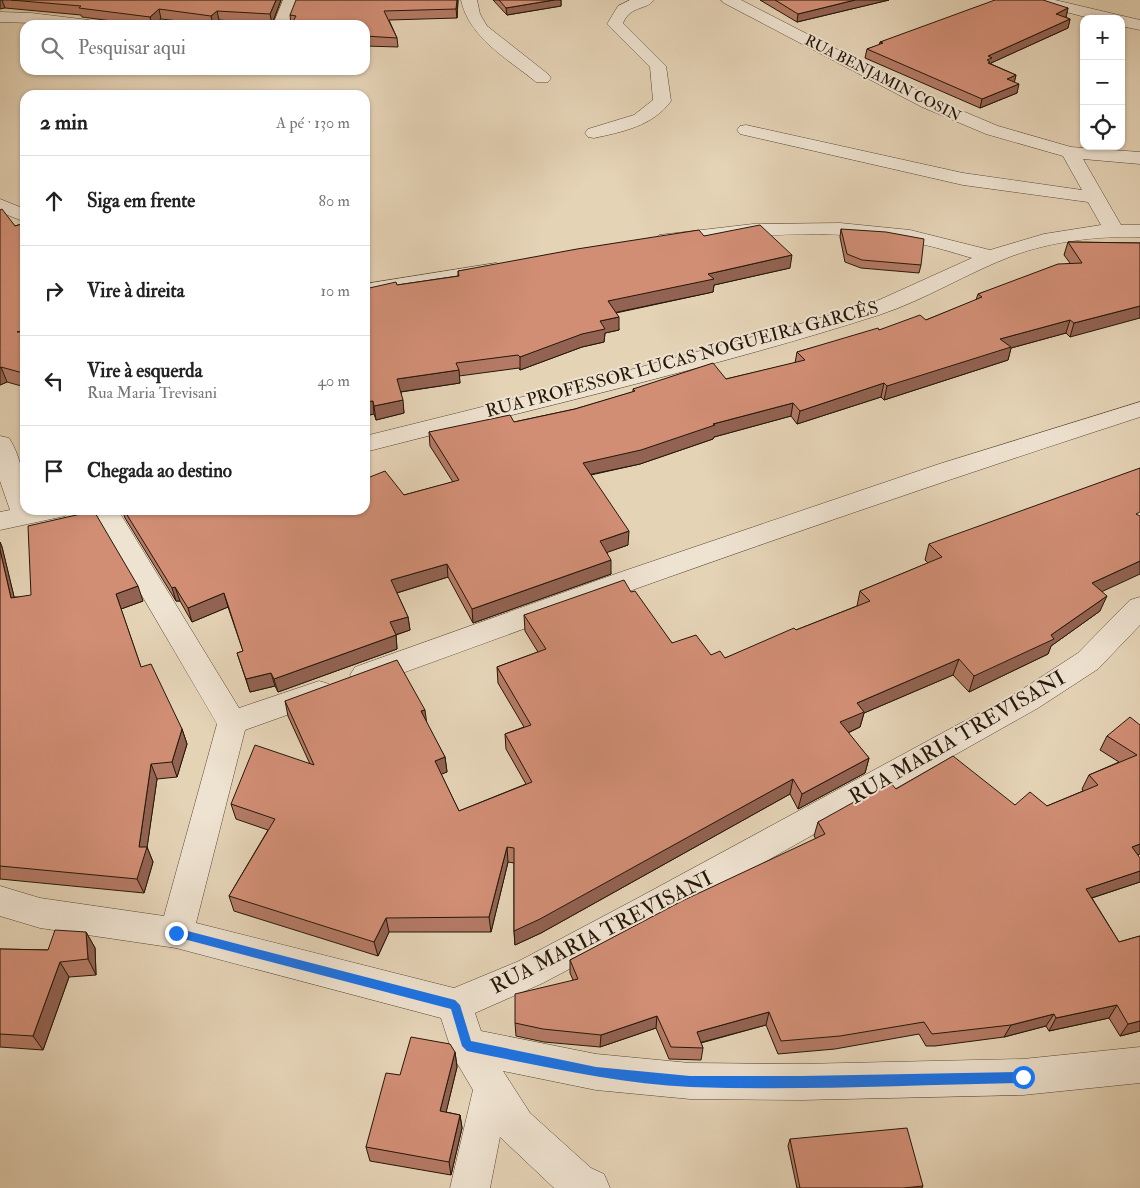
<!DOCTYPE html>
<html lang="pt">
<head>
<meta charset="utf-8">
<style>
	body { margin:0; font-family:"IM FELL Double Pica",serif; background:#f6f6f6; color:#222 }
	.controls { position:absolute; right:15px; top:15px; display:grid; overflow:hidden; border-radius:10px; box-shadow:0 1px 4px #0004 }
	.controls button { width:45px; height:45px; display:grid; place-items:center; padding:0; border:0; border-bottom:1px solid #e0e0e0; background:#fff; color:#222; font:25px sans-serif }
	.stop { position:absolute; width:15px; height:15px; margin:-11px; border:4px solid #1a73e8; border-radius:50%; background:#fff }
	.stop.end { background:#1a73e8; border-color:#fff; box-shadow:0 1px 5px #0008 }
	.list { margin:0; padding:0; list-style:none }
	h2 { display:flex; justify-content:space-between; align-items:center; height:65px; margin:0; padding:0 20px; font-size:21px }
	h2 small { font-size:16px; font-weight:400; color:#767676 }
	.list li { display:grid; grid-template-columns:32px 1fr auto; gap:15px; align-items:center; box-sizing:border-box; height:90px; padding:0 20px; border-top:1px solid #e0e0e0 }
	.list b { display:block; font-size:19px; white-space:nowrap }
	.list p { margin:0; font-size:16px; white-space:nowrap; color:#767676 }
	.list em { font-size:16px; font-style:normal; color:#767676 }
	.icon { flex:none; width:28px; height:28px; fill:none; stroke:currentColor; stroke-width:2; stroke-linecap:round; stroke-linejoin:round }
	.map { position:relative; flex:none; width:1140px; height:1188px; overflow:hidden }
	.search { position:absolute; background:#fff; box-shadow:0 1px 4px #0004; left:20px; top:20px; width:350px; height:55px; display:flex; align-items:center; gap:12px; box-sizing:border-box; padding:0 18px; border-radius:15px; color:#767676; font-size:19px }
	.panel { position:absolute; background:#fff; box-shadow:0 1px 4px #0004; left:20px; top:90px; width:350px; height:425px; border-radius:15px }
	.map>svg:first-child { display:block }
</style>
</head>
<body>
<div class="map">
<svg width="1140" height="1188" viewBox="0 0 1140 1188">
	<rect width="100%" height="100%" fill="#e5d3b6"/>
	<filter id="stains"><feTurbulence type="fractalNoise" baseFrequency=".004" numOctaves="4"/><feColorMatrix values="0 0 0 0 .2 0 0 0 0 .09 0 0 0 0 .02 0 0 0 .5 -.17"/></filter>
	<radialGradient id="worn" r=".72"><stop offset=".6" stop-color="#630" stop-opacity="0"/><stop offset="1" stop-color="#630" stop-opacity=".3"/></radialGradient>
	<g fill="none" stroke-linecap="round" stroke-linejoin="round">
		<!-- street casing -->
		<g stroke="#554633" stroke-width="1">
			<g id="street">
				<polygon points="283,0 299,0 289,25 273,25"/>
				<path d="M461,0h16l3,14 7,12 61,48 3,4 -3,4h-12c-28,-23 -67,-44 -75,-82z"/>
				<path d="M630,0h24c-9,11 -23,5 -31,23l43,43 5,35c-18,25 -49,31 -77,37l-6,-1 -3,-4 3,-4 46,-14 19,-15 -3,-33 -43,-43 11,-18z"/>
				<path d="M721,0h20l193,99 64,27 73,21 69,5v12l-57,-5 38,66h19v12c-43,-1 -87,4 -128,19 -45,17 -87,44 -133,59 -169,54 -343,93 -514,137v-16l246,-61 189,-51 79,-24 93,-42c-21,-6 -42,-13 -63,-16 -80,-14 -163,-7 -243,3l-7,-2 -3,-4 3,-4 94,-11 87,-1 70,7 80,20 54,-16 57,-9 -13,-23 -125,-17 -223,-51 -3,-4 3,-4 6,-1 217,48 119,17 -19,-34 -77,-22 -64,-27 -198,-104z"/>
				<polygon points="1028,0 1055,0 1140,20 1140,30 1121,26 1121,19 1093,19 1031,3"/>
				<polygon points="0,12 31,13 89,20 97,25 0,22"/>
				<polygon points="0,199 25,209 25,222 0,212"/>
				<polygon points="496,263 503,265 506,269 503,273 365,296 365,284"/>
				<path d="M1140,402v15c-257,83 -511,173 -765,266l-10,3 -10,-3 -5,-8 5,-8 266,-95 318,-108z"/>
				<path d="M0,436l9,2c14,22 16,47 16,72h44l-4,6 -65,14v-18l10,-2 -10,-29z"/>
				<polygon points="92,510 118,510 239,708 319,681 329,684 334,692 329,700 245,730 196,923 454,988 519,961 636,899 1018,692 1078,653 1130,600 1140,597 1140,625 1098,669 1038,708 660,921 543,983 475,1013 481,1031 596,1054 690,1063 801,1064 1023,1059 1140,1047 1140,1083 1023,1095 801,1100 690,1099 596,1090 503,1071 530,1113 591,1168 604,1174 610,1188 554,1188 500,1137 490,1188 450,1188 473,1090 454,1058 441,1018 176,948 40,928 0,916 0,886 40,898 164,916 217,724"/>
			</g>
		</g>
		<!-- street -->
		<use href="#street" fill="#eee2d0" fill-rule="evenodd"/>
	</g>
	<!-- wall -->
	<g fill="#b47a65" stroke="#251707">
		<polygon points="0,0 281,0 272,24 219,20 213,25 161,19 153,25 142,25 82,17 81,15 5,8"/>
		<polygon points="458,0 457,18 389,20 397,38 398,47 365,46 365,25 291,24 290,15"/>
		<polygon points="493,0 561,0 561,6 507,15"/>
		<polygon points="760,0 889,0 797,22"/>
		<polygon points="1068,8 1066,17 1065,17 1070,19 1068,28 991,63 991,64 1016,75 1014,82 1017,93 980,108 865,58 867,49 879,45 880,42"/>
		<polygon points="0,210 15,226 25,223 25,387 7,382 0,385"/>
		<polygon points="841,229 921,265 919,273 861,268 845,262 840,237"/>
		<polygon points="704,236 790,268 714,285 713,292 616,313 619,330 605,333 604,342 582,347 520,370 519,368 459,376 460,383 401,392 404,413 376,420 374,414 365,416 397,285 458,276 458,271"/>
		<polygon points="1068,242 1140,243 1070,337 1066,333 1011,348 1008,360 884,400 881,397 797,424 791,416 714,437 713,439 640,464 591,475 628,545 607,552 611,574 473,623 448,577 397,593 408,617 410,630 396,635 397,649 278,692 275,686 250,692 237,653 243,651 228,607 192,622 180,601 176,601 125,518 122,510 365,510 404,495 453,482 430,446 429,432 514,422 575,409 633,392 633,389 726,379 795,363 797,352 879,330 926,320 976,300 978,294 1070,263 1064,255"/>
		<polygon points="0,542 2,547 14,597 143,601 121,609 141,667 182,729 187,744 177,777 157,779 147,847 153,862 144,893 0,879"/>
		<polygon points="929,544 1102,592 1100,611 1051,646 1048,654 969,692 953,675 864,713 860,727 848,733 869,758 865,773 798,809 790,794 541,933 515,945 514,931 514,863 508,862 491,932 389,932 378,956 234,911 229,896 268,830 236,819 231,804 310,764 288,716 285,701 426,722 445,757 447,772 441,774 459,811 526,784 506,749 505,734 524,727 498,683 497,667 538,652 525,631 524,615 631,592 672,643 711,655 725,658 857,606 860,591 928,563 925,560"/>
		<polygon points="1140,725 1138,855 1140,882 1092,898 1119,942 1140,936 1140,1031 1120,1036 1109,1018 1049,1031 1046,1026 1004,1037 935,1046 926,1046 919,1034 835,1049 778,1054 766,1025 701,1043 703,1048 701,1060 669,1059 656,1028 600,1047 544,1042 516,1036 515,1023 573,980 570,973 570,960 816,839 814,836 818,822 896,789 1015,805 1047,806 1083,791 1082,789 1089,775 1119,762 1100,750 1107,736"/>
		<polygon points="86,932 95,948 96,975 69,977 43,1050 0,1047 0,949 48,950"/>
		<polygon points="455,1052 457,1067 446,1112 460,1115 462,1128 451,1175 370,1161 366,1147 400,1075"/>
		<polygon points="790,1139 923,1186 922,1188 797,1188 788,1146"/>
	</g>
	<!-- shaded-wall -->
	<g fill="#926352" stroke="#251707">
		<polygon points="0,0 2,0 5,8 0,9"/>
		<polygon points="276,0 281,0 272,24 270,14"/>
		<polygon points="457,0 458,0 457,18 456,9"/>
		<polygon points="554,0 561,0 561,6 507,15 506,8"/>
		<polygon points="855,0 889,0 797,22 798,14"/>
		<polygon points="1068,8 1066,17 1054,22 1056,14"/>
		<polygon points="159,9 161,19 153,25 152,25 150,17"/>
		<polygon points="217,11 219,20 213,25 211,16"/>
		<polygon points="1070,19 1068,28 991,63 990,66 985,69 988,56"/>
		<polygon points="1016,75 1014,84 1007,79"/>
		<polygon points="1019,84 1017,93 980,108 982,99"/>
		<polygon points="792,255 790,268 714,285 713,292 608,314 608,301 708,274"/>
		<polygon points="1140,306 1140,318 1070,337 1074,323"/>
		<polygon points="619,317 619,330 605,333 604,342 582,347 520,370 520,357 600,321"/>
		<polygon points="1070,320 1066,333 1011,348 1008,360 884,400 887,386 1000,339"/>
		<polygon points="1,367 7,382 0,385 0,368"/>
		<polygon points="459,370 460,383 399,392 397,379"/>
		<polygon points="884,383 881,397 797,424 800,411"/>
		<polygon points="403,400 404,413 376,420 374,406"/>
		<polygon points="373,401 374,414 365,416 365,402"/>
		<polygon points="793,403 791,416 714,437 713,439 640,464 583,476 583,463 713,424"/>
		<polygon points="629,531 628,545 600,555 600,541"/>
		<polygon points="0,542 2,547 18,613 11,598 0,550"/>
		<polygon points="611,560 611,574 473,623 472,609"/>
		<polygon points="1140,561 1140,574 1086,599 1092,583"/>
		<polygon points="447,564 448,577 393,594 391,580"/>
		<polygon points="138,586 143,601 121,609 116,594"/>
		<polygon points="175,587 180,601 176,601 172,588"/>
		<polygon points="224,593 228,607 192,622 188,608"/>
		<polygon points="1107,596 1100,611 1051,646 1048,654 969,692 974,676 1051,635"/>
		<polygon points="408,617 410,630 392,636 390,622"/>
		<polygon points="396,635 397,649 278,692 274,679"/>
		<polygon points="959,659 953,675 864,713 860,727 836,738 840,722 857,703"/>
		<polygon points="271,673 275,686 250,692 246,679"/>
		<polygon points="425,710 427,725 421,711"/>
		<polygon points="182,729 187,744 177,777 172,762"/>
		<polygon points="445,757 447,772 437,776 435,761"/>
		<polygon points="869,758 865,773 798,809 802,794"/>
		<polygon points="151,764 157,779 147,848 147,847 153,862 144,893 137,879 139,847"/>
		<polygon points="793,779 790,794 541,933 515,945 514,931"/>
		<polygon points="1140,844 1140,854 1124,861 1132,847"/>
		<polygon points="507,847 508,862 491,932 489,917"/>
		<polygon points="1140,871 1140,882 1079,902 1086,889"/>
		<polygon points="386,918 389,932 378,956 374,942"/>
		<polygon points="86,932 95,948 96,975 88,959"/>
		<polygon points="60,962 69,977 43,1050 33,1036"/>
		<polygon points="1117,1005 1109,1018 1049,1031 1056,1018"/>
		<polygon points="769,1012 766,1025 695,1044 697,1032"/>
		<polygon points="1054,1014 1046,1026 1004,1037 1011,1025"/>
		<polygon points="657,1016 656,1028 600,1047 601,1035"/>
		<polygon points="1140,1021 1140,1031 1120,1036 1128,1024"/>
		<polygon points="455,1052 457,1067 443,1125 440,1111"/>
		<polygon points="460,1115 462,1128 451,1175 449,1162"/>
	</g>
	<!-- building -->
	<g fill="#d18e75" stroke="#251707">
		<polygon points="11,0 276,0 270,14 217,11 211,16 159,9 150,17 79,8 81,6"/>
		<polygon points="296,0 457,0 456,9 384,11 397,38 365,36 365,25 291,25 296,16 290,15"/>
		<polygon points="499,0 554,0 506,8"/>
		<polygon points="775,0 855,0 798,14"/>
		<polygon points="995,0 1043,0 1068,8 1056,14 1070,19 988,56 992,58 987,60 990,62 988,63 1016,75 1007,79 1019,84 982,99 867,49 883,43 880,42"/>
		<polygon points="2,209 15,226 25,223 25,330 17,332 25,332 25,374 23,373 1,367 0,368 0,210"/>
		<polygon points="760,225 792,255 708,274 714,279 608,301 619,317 600,321 605,329 582,334 520,357 518,355 456,363 459,370 397,379 403,400 374,406 373,401 365,402 365,289 396,282 397,285 459,276 458,271 577,249 699,230 704,236"/>
		<polygon points="841,229 886,232 924,239 921,265 862,260 847,254"/>
		<polygon points="1068,242 1140,243 1140,306 1074,323 1070,320 1000,339 1011,347 887,386 884,383 800,411 793,403 713,424 715,425 641,450 583,463 629,531 600,541 611,560 472,609 447,564 391,580 408,617 390,622 396,635 274,679 271,673 246,679 237,653 243,651 224,593 188,608 175,587 172,588 124,510 365,510 365,479 385,471 404,495 459,480 429,432 510,415 514,422 575,409 635,391 633,389 713,363 726,379 805,360 797,352 878,328 879,330 920,315 926,320 982,297 978,294 1058,264 1082,263"/>
		<polygon points="1140,468 1140,512 1136,514 1140,516 1140,561 1092,583 1107,596 1051,635 1054,639 974,676 959,659 857,703 864,712 840,722 869,758 802,794 793,779 540,919 514,931 514,848 507,847 489,917 386,918 374,942 229,896 275,819 231,804 255,745 314,765 285,701 397,660 425,710 421,711 445,757 435,761 459,811 532,782 505,734 531,725 497,667 546,649 524,615 624,580 631,592 635,591 672,643 696,635 711,655 720,651 725,658 794,628 796,630 870,601 860,591 942,557 929,544"/>
		<polygon points="94,511 138,586 116,594 141,667 151,664 182,729 172,762 151,764 139,847 147,847 137,879 0,866 0,550 11,598 31,595 28,526"/>
		<polygon points="1130,717 1140,725 1140,844 1132,847 1140,858 1140,871 1086,889 1119,942 1140,936 1140,1021 1128,1024 1117,1005 1056,1018 1054,1014 1011,1025 941,1033 932,1034 924,1022 840,1036 781,1041 769,1012 697,1032 703,1048 671,1047 657,1016 601,1035 543,1029 515,1023 515,994 578,979 570,960 682,901 825,834 818,822 890,782 896,789 953,756 1015,805 1030,792 1047,806 1098,785 1089,775 1137,755 1107,736"/>
		<polygon points="55,930 86,932 88,959 60,962 33,1036 0,1034 0,949 48,950"/>
		<polygon points="411,1037 450,1044 455,1052 440,1111 460,1115 449,1162 366,1147 386,1073 400,1075"/>
		<polygon points="907,1128 923,1186 903,1188 800,1188 790,1139"/>
	</g>
	<!-- route -->
	<path fill="#1a73e8" d="M176,928l279,72 5,5 11,36 125,26 94,9h111l222,-4 5,5 -5,6c-111,2 -222,8 -332,4 -76,-4 -150,-21 -224,-36l-5,-5 -11,-37 -275,-72 -5,-4z"/>
	<g text-anchor="middle" stroke-width="4" stroke-linejoin="round" paint-order="stroke">
		<!-- far-street labels -->
		<g font-size="15" fill="#251707" stroke="#eee2d0">
			<text transform="translate(883 78) rotate(27)" y="5">RUA BENJAMIN COSIN</text>
		</g>
		<!-- street labels -->
		<g font-size="18" fill="#251707" stroke="#eee2d0">
			<text transform="translate(682 359) rotate(-15)" y="6">RUA PROFESSOR LUCAS NOGUEIRA GARCÊS</text>
		</g>
		<!-- near-street labels -->
		<g font-size="21" fill="#251707" stroke="#eee2d0">
			<text transform="translate(957 737) rotate(-30)" y="7">RUA MARIA TREVISANI</text>
			<text transform="translate(601 932) rotate(-27)" y="7">RUA MARIA TREVISANI</text>
		</g>
	</g>
	<rect width="100%" height="100%" filter="url(#stains)"/>
	<rect width="100%" height="100%" fill="url(#worn)"/>
</svg>
<div class="controls">
<button>+</button>
<button>−</button>
<button><svg class="icon" aria-label="locate" viewBox="0 0 24 24"><circle cx="12" cy="12" r="6"/><path d="M12 2v4M12 18v4M2 12h4M18 12h4"/></svg></button>
</div>
<div class="stop" style="left:1023px;top:1077px"></div>
<div class="stop end" style="left:176px;top:933px"></div>
<div class="search"><svg class="icon" aria-label="search" viewBox="0 0 24 24"><circle cx="10" cy="10" r="6"/><path d="M15 15l6 6"/></svg>Pesquisar aqui</div>
<section class="panel">
<h2>2 min<small>A pé · 130 m</small></h2>
<ul class="list">
<li><svg class="icon" aria-label="ahead" viewBox="0 0 24 24"><path d="M12 20V5M6 11l6-6 6 6"/></svg><div><b>Siga em frente</b></div><em>80 m</em></li>
<li><svg class="icon" aria-label="right" viewBox="0 0 24 24"><path d="M7 20v-9h11M14 6l5 5-5 5"/></svg><div><b>Vire à direita</b></div><em>10 m</em></li>
<li><svg class="icon" aria-label="left" viewBox="0 0 24 24"><path d="M17 20v-9H6M10 6l-5 5 5 5"/></svg><div><b>Vire à esquerda</b><p>Rua Maria Trevisani</p></div><em>40 m</em></li>
<li><svg class="icon" aria-label="arrive" viewBox="0 0 24 24"><path d="M6 21V4h12l-3 4 3 4H6"/></svg><div><b>Chegada ao destino</b></div></li>
</ul>
</section>
</div>
</body>
</html>
